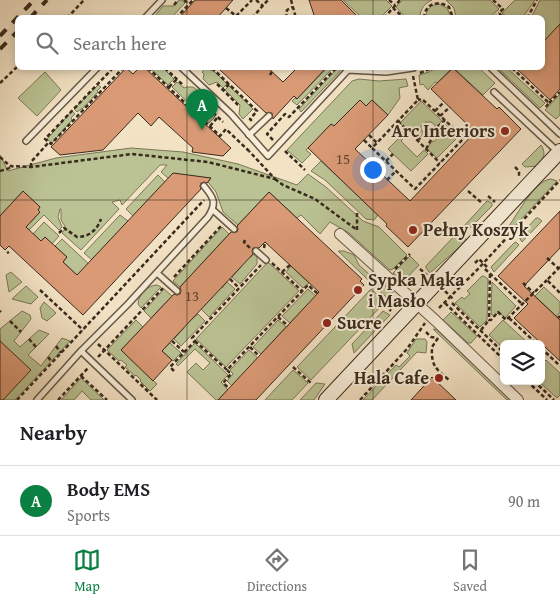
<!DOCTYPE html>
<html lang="en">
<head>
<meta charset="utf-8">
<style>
	body { margin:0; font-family:"Gentium Book Plus",serif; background:#f2f2f2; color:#202124 }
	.controls { position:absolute; right:15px; bottom:15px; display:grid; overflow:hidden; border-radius:8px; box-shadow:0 2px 8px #0003 }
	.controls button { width:45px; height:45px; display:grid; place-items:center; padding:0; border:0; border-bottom:1px solid #e0e0e0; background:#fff; color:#202124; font:25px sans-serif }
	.you { position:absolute; left:372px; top:169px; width:18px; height:18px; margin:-12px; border:4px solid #fff; border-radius:50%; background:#1a73e8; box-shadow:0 0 0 8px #1a73e833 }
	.badge { display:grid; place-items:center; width:32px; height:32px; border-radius:50%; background:#0b8043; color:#fff; font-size:16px; font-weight:700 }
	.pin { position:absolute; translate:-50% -41px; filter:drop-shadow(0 1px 2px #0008) }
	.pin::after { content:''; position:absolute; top:26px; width:18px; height:15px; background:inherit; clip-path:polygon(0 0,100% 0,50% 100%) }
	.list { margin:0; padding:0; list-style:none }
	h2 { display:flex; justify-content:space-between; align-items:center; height:65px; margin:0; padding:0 20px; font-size:21px }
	h2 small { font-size:16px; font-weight:400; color:#757577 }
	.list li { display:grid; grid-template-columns:32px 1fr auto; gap:15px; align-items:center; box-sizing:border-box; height:70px; padding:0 20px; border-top:1px solid #e0e0e0 }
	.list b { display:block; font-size:19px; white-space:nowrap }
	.list p { margin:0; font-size:16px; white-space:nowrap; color:#757577 }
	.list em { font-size:16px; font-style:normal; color:#757577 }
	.icon { flex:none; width:28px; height:28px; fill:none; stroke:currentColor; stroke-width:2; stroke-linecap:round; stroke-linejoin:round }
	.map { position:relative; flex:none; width:560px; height:400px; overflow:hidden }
	.search { position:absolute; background:#fff; box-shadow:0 2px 8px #0003; left:15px; right:15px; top:15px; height:55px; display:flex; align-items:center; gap:12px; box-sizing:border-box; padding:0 18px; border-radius:8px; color:#757577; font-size:19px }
	.sheet { height:135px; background:#fff }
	nav { display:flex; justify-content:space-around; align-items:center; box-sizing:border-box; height:70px; border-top:1px solid #e0e0e0; background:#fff; font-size:14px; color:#757577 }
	nav a { display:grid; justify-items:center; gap:2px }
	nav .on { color:#0b8043 }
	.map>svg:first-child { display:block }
</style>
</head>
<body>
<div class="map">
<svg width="560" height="400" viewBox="0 0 560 400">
	<rect width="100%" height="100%" fill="#f3e3c5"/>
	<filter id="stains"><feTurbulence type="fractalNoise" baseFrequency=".004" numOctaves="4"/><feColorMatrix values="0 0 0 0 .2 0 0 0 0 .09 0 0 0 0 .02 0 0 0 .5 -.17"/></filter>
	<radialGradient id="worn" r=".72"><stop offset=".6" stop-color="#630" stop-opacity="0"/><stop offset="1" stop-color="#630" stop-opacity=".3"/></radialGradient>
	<!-- green -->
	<g fill="#bbc394" stroke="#7a7658">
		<polygon points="179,0 182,0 185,3 172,17 154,17 163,6 174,6"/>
		<polygon points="343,0 386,0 392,6 381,17 361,17"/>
		<path d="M402,0h30c-7,3 -12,9 -12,17l-14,1 -10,-11z"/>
		<polygon points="446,0 490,0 499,9 490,17 456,17 454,8"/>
		<polygon points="515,0 535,0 523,17 507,17 502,13"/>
		<polygon points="540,0 560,0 560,24 543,43 542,18 531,18"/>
		<path d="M439,4l8,4 4,9h-25c0,-8 5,-12 13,-13z"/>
		<polygon points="150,68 163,68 174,79 168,85"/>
		<polygon points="206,68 215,72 227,84 223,88 217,82 209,85 203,79 204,74 202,72"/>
		<polygon points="327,68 333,68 297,105 292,101 295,98 297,99"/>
		<polygon points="338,68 343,68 301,112 299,109"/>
		<polygon points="436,68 449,68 450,70 437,83 435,82 428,90 423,84 420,85 419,75 429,72"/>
		<polygon points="457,68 479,68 495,83 483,95 456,70"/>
		<polygon points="498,68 507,68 545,103 540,108"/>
		<polygon points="45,72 61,90 37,116 18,98"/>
		<polygon points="359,79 379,81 406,79 408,86 399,88 400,98 388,115 372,100 366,106 360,100 334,126 331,124 324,131 313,148 311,145 306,150 311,154 302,163 287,150 352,81"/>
		<polygon points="177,82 184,88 186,87 193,87 197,90 196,99 215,117 209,123 172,87"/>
		<polygon points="98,85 101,87 97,91 98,92 82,109 81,109 77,112 74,109"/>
		<polygon points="229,86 253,109 243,119 239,114 240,105 225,90"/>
		<polygon points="560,94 560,115 556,119 545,110"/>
		<polygon points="421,101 442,121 434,129 435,125 431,122 426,122 421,126 421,129 424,134 417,139 400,123"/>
		<polygon points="72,111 75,114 71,118 72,120 52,143 47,139"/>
		<path d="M443,122l15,15 -21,21 -10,-9 4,-7c11,-2 6,-13 12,-20z"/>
		<polygon points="400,129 406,135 401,141 417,157 424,150 428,154 411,171 388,149 398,139 395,135"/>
		<path d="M541,145c6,9 2,14 -4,21l-12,1 -3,-3z"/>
		<polygon points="131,148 183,152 238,164 297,185 308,174 326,187 363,221 379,227 407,255 393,269 390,270 349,233 330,222 320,234 301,215 297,218 269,192 238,225 223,212 216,192 208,182 211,178 168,178 161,172 167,165 160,165 122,205 120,200 112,202 119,209 81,250 62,233 66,228 61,220 61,209 60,209 58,217 62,227 59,230 44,215 29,230 26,227 40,212 38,210 40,207 23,191 0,216 0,155 8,171 56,158"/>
		<polygon points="321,161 378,215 374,220 366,219 325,180 311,171"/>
		<polygon points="158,175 165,182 133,216 126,209"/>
		<path d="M551,179l6,2 -42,45h-6c9,-13 26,-46 42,-47z"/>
		<polygon points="487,201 492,203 492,206 469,229 466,230 464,226"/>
		<polygon points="120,215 128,221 92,260 84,253"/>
		<polygon points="536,218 538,218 542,221 522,242 519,237"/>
		<polygon points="44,222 59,236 52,244 45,237 41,241 33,234"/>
		<polygon points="222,227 229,234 180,287 173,281"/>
		<polygon points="462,230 466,234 465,242 430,273 426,268 426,266 459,231"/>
		<polygon points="62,239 91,266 77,275 63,262 67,257 55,246"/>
		<polygon points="516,242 519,245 494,272 491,267 514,243"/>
		<polygon points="338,251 344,251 354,255 359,265 380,284 388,286 394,291 389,297 386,297"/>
		<polygon points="253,254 257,257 257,264 240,284 232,277 242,266 240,263 248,255 251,257"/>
		<polygon points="410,256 419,265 403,282 393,273"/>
		<polygon points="268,262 299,291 226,367 196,339"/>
		<polygon points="291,266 309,283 303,288 286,272"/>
		<polygon points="11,272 22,282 9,292 6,275"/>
		<polygon points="482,276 484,276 488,279 487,320 480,327 455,303 462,297 464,299 470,294 467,291"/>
		<polygon points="227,282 235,289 209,317 201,309 213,297 211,295 219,286 222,288"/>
		<polygon points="492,282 516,306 505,318 499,312 494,317 491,314"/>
		<path d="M157,285l4,2 -20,21 -3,-4c0,-9 10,-19 19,-19z"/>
		<polygon points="26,286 38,297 31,304 12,299"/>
		<polygon points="544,287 560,302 560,313 556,316 535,296"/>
		<polygon points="164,289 172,296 151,318 144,311"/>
		<polygon points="308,289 316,296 290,323 282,316"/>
		<polygon points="371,289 383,300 384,303 311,380 297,367"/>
		<polygon points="44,302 56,313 47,321 42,318 40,308"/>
		<polygon points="22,311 30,315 31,319 14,341 20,347 39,330 49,334 28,355 41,366 62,338 70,341 15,400 3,400 0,329"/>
		<polygon points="383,311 390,315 354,353 352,344"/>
		<polygon points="451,312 477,336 471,343 468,343 443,320"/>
		<polygon points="198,314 205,321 181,346 174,339 184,328 182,326 190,317 192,319"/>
		<polygon points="136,320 143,327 121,350 157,384 150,391 140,381 141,380 136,375 135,376 125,367 127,365 121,360 119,361 107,350"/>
		<polygon points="278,320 286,327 261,354 253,347"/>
		<polygon points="503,320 529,344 504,344 504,349 489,335"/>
		<polygon points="433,329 437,330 511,400 507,400"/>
		<polygon points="416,339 425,339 427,342 426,353 417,352 372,400 363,400 396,365 399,367 410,356 407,353"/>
		<polygon points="170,343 181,353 173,361 162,351"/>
		<polygon points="195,343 228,375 221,382 228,390 218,400 216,400 187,372 196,363 203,370 210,363 195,349 178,366 176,364"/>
		<polygon points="249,350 258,358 232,386 227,381 233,374 230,370"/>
		<polygon points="541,355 545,361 546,360 560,373 560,395 557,398 538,381 541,381"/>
		<polygon points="293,370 308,383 292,400 265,400"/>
		<polygon points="81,378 104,400 91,400 82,391 74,400 61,400"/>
		<polygon points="316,383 325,384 314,400 300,400"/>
	</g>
	<!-- building -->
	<g fill="#da9a76" stroke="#382a1c">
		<polygon points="195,0 233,0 217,18 179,18"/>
		<polygon points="309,0 341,0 359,18 315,18"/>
		<polygon points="560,24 560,89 550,100 516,68 542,68 542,43"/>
		<polygon points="126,68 133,74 139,68 145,68 231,148 223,156 192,152 193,148 159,117 151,126 138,113 103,150 60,155 51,147"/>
		<polygon points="218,68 268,68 283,82 297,68 326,68 297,99 294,96 273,119 272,113 266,113"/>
		<polygon points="453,68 497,109 499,107 521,129 408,247 386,226 387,224 308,148 331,124 334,126 360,100 366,106 372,100 388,115 355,149 410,201 475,132 431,89"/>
		<polygon points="173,173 211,178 207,183 204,182 201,183 200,186 201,189 83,315 9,246 5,250 0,245 0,216 23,191 40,207 38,210 40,212 26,227 41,241 45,237 67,257 63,262 77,275"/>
		<polygon points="269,192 362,279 360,281 364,285 256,400 218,400 319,292 265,242 259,248 253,248 252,251 253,254 162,351 172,360 153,381 121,350 174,294 177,295 180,294 181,291 180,287 231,232 237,232 238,229 237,226"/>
		<polygon points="560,211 560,248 524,286 560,320 560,361 514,318 528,304 498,276"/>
		<polygon points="0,341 31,370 3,400 0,400"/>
		<polygon points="432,377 456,400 411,400"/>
	</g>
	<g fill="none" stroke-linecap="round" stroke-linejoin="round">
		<!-- lane casing -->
		<g stroke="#675846" stroke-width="8">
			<g id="lane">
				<polyline points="145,18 162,0"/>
				<polyline points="182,68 231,114 268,156 348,70 386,72 413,68"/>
				<polyline points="491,68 560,134"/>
				<polyline points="494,92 557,151"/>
				<polyline points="249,135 269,116"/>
				<polyline points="26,141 97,68"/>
				<polyline points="213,210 234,229"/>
				<polyline points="256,251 266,260"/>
				<polyline points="157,273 177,291"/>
				<path d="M81,351l47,-47 80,-87c9,-14 6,-19 -4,-31"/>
				<polyline points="37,400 81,351 132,400"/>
			</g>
		</g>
		<!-- street casing -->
		<g stroke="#675846" stroke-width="12">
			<polyline id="street" points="340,234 436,321 518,400"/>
		</g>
		<!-- secondary casing -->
		<g stroke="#382a1c" stroke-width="16">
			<polyline id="secondary" points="326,400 560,151"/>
		</g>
		<!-- path -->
		<g stroke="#382a1c" stroke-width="2.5" stroke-dasharray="4 2.5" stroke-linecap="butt">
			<polyline points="184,0 189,4"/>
			<polyline points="256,0 263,6"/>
			<polyline points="291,0 296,18"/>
			<polyline points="389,0 395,5"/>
			<polyline points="493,0 503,9 499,13 504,18"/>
			<polyline points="174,5 178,0"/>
			<polyline points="226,8 236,16 252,0"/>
			<polyline points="393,8 400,0"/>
			<polyline points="67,18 84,0"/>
			<polyline points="176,18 193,0"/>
			<polyline points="252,18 268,0"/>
			<polyline points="287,18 286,14 287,10 293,7"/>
			<polyline points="384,18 393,8 404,18"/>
			<path d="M424,18c1,-15 14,-18 25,-11l4,11"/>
			<polyline points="494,18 499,13"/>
			<polyline points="527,18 537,0"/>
			<polyline points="113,68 45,139 51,144 123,68"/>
			<polyline points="148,68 220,136 226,129 249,151"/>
			<polyline points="165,68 184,86"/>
			<polyline points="212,68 257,111 250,119 252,121"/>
			<polyline points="512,68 549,103 545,108"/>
			<polyline points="420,73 432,68"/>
			<polyline points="270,75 274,68"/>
			<polyline points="413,76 418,100 372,148 415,189 464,138 422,99 418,100"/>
			<polyline points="0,83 18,66"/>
			<polyline points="217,84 223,90"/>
			<polyline points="229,84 223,90 238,105"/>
			<polyline points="169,87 177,79"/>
			<polyline points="199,99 223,122"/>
			<polyline points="549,103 560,92"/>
			<polyline points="435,111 444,102"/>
			<polyline points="440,116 450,107"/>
			<polyline points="398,121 440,163"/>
			<polyline points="210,126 218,117"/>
			<polyline points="369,135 377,143"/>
			<polyline points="464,138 473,129"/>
			<polyline points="273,140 267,134 285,114 289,117 336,68"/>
			<polyline points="364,140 372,148"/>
			<polyline points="417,140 432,132"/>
			<polyline points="426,149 432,138 432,132 445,120"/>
			<polyline points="285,151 305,170"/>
			<polyline points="0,157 10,166 31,167 132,154 208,162 275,179 249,151"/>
			<polyline points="386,161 393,154"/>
			<polyline points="31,167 31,162 49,142"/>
			<polyline points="515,167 519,171 519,176"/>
			<polyline points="0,171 13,167"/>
			<polyline points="275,179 283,185 315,199 357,230"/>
			<polyline points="387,180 396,171"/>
			<polyline points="468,191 482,203"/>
			<polyline points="488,196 495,202"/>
			<polyline points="459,227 467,233"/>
			<polyline points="357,230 357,213"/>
			<path d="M59,233l5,-5 13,9c12,0 20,-7 24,-18"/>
			<polyline points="245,240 244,242 250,248"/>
			<polyline points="264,248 265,242"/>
			<polyline points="7,253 9,252"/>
			<polyline points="547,258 558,268"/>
			<polyline points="272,263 302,291"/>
			<polyline points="475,263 479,259 487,267"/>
			<polyline points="560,267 547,280 560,293"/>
			<polyline points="395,269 410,254"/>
			<polyline points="420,269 427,275"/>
			<polyline points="485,269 522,304"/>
			<polyline points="282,272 290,265"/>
			<polyline points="490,274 489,320 491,320 498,312 506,320 547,280"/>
			<polyline points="174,277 221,226"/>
			<polyline points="230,279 239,288"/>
			<polyline points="523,283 534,293"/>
			<polyline points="40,290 83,330"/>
			<polyline points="445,291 454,300"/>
			<polyline points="445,303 504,360"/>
			<polyline points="452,303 504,353"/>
			<polyline points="385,305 391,311"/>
			<polyline points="439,308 477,270 560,180"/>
			<polyline points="0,311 1,312"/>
			<polyline points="278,317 288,326"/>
			<polyline points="509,318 537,344"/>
			<polyline points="558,318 560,316"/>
			<polyline points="10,321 21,332"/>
			<polyline points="481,330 489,320"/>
			<polyline points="426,332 431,337 437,338"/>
			<path d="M438,338l-6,9c-1,19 4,22 17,33"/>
			<polyline points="29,339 36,347"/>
			<polyline points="172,341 184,352"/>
			<polyline points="195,341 227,370 308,285 318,294"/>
			<polyline points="98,344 157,400"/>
			<polyline points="56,346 61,353"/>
			<polyline points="250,347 259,356"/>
			<polyline points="541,348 560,366"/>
			<polyline points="48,357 52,362"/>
			<polyline points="98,357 163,288"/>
			<polyline points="293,367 311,383"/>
			<polyline points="227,370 231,374 223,383 229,388"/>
			<polyline points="174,371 170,367 195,341 192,338 261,265"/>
			<polyline points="81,376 107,400"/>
			<polyline points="527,381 547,400"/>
			<polyline points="534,381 554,400"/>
			<polyline points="17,400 204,200"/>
			<polyline points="58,400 88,368"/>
			<polyline points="360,400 407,349 425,323"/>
		</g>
		<!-- lane -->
		<use href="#lane" stroke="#f7edd9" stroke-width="5"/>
		<!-- street -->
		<use href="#street" stroke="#f7edd9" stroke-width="10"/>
		<!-- secondary -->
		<use href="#secondary" stroke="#f7edd9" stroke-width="14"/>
		<!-- rail -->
		<g stroke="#382a1c" stroke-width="4" stroke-dasharray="9 9" stroke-linecap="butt">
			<polyline points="30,18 47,0"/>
			<polyline points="0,36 34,0"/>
			<polyline points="0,49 18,31"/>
		</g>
	</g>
	<!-- grid -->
	<path fill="none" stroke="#382a1c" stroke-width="1" stroke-opacity="0.55" d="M187,0v18M373,0v18M187,68v332M373,68v332M0,200h560"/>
	<!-- markers -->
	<g fill="#8f2418" stroke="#f7edd9" stroke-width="2">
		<circle cx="505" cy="131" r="5"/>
		<circle cx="413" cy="230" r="5"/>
		<circle cx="358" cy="290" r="5"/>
		<circle cx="327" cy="323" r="5"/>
		<circle cx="439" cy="378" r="5"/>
	</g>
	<g text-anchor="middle" stroke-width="4" stroke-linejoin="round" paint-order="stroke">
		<!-- number labels -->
		<g font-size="15" fill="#604632">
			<text x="343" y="164">15</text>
			<text x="192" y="301">13</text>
		</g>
		<!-- poi labels -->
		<g font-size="18" font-weight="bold" fill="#382a1c" stroke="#f7edd9" text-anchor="start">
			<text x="495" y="137" text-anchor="end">Arc Interiors</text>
			<text x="423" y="236">Pełny Koszyk</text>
			<text x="368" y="286">Sypka Mąka<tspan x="368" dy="21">i Masło</tspan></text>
			<text x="337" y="329">Sucre</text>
			<text x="429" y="384" text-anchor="end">Hala Cafe</text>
		</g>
	</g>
	<rect width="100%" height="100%" filter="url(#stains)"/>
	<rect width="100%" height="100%" fill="url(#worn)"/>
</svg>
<div class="controls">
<button><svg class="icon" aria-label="layers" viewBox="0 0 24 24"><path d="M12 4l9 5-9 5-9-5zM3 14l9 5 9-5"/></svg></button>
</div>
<div class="you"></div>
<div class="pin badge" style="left:202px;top:130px">A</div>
<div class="search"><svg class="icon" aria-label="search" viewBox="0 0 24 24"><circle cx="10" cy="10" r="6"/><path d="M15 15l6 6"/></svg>Search here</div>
</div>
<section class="sheet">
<h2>Nearby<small></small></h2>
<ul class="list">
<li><span class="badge">A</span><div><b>Body EMS</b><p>Sports</p></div><em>90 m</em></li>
</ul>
</section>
<nav>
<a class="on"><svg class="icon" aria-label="map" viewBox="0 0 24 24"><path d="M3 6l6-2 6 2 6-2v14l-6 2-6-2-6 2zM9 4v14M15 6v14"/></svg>Map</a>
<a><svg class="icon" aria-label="directions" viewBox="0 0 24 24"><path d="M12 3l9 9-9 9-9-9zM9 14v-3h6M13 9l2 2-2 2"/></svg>Directions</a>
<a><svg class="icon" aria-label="saved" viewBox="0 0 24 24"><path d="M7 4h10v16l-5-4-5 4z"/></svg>Saved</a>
</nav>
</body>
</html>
